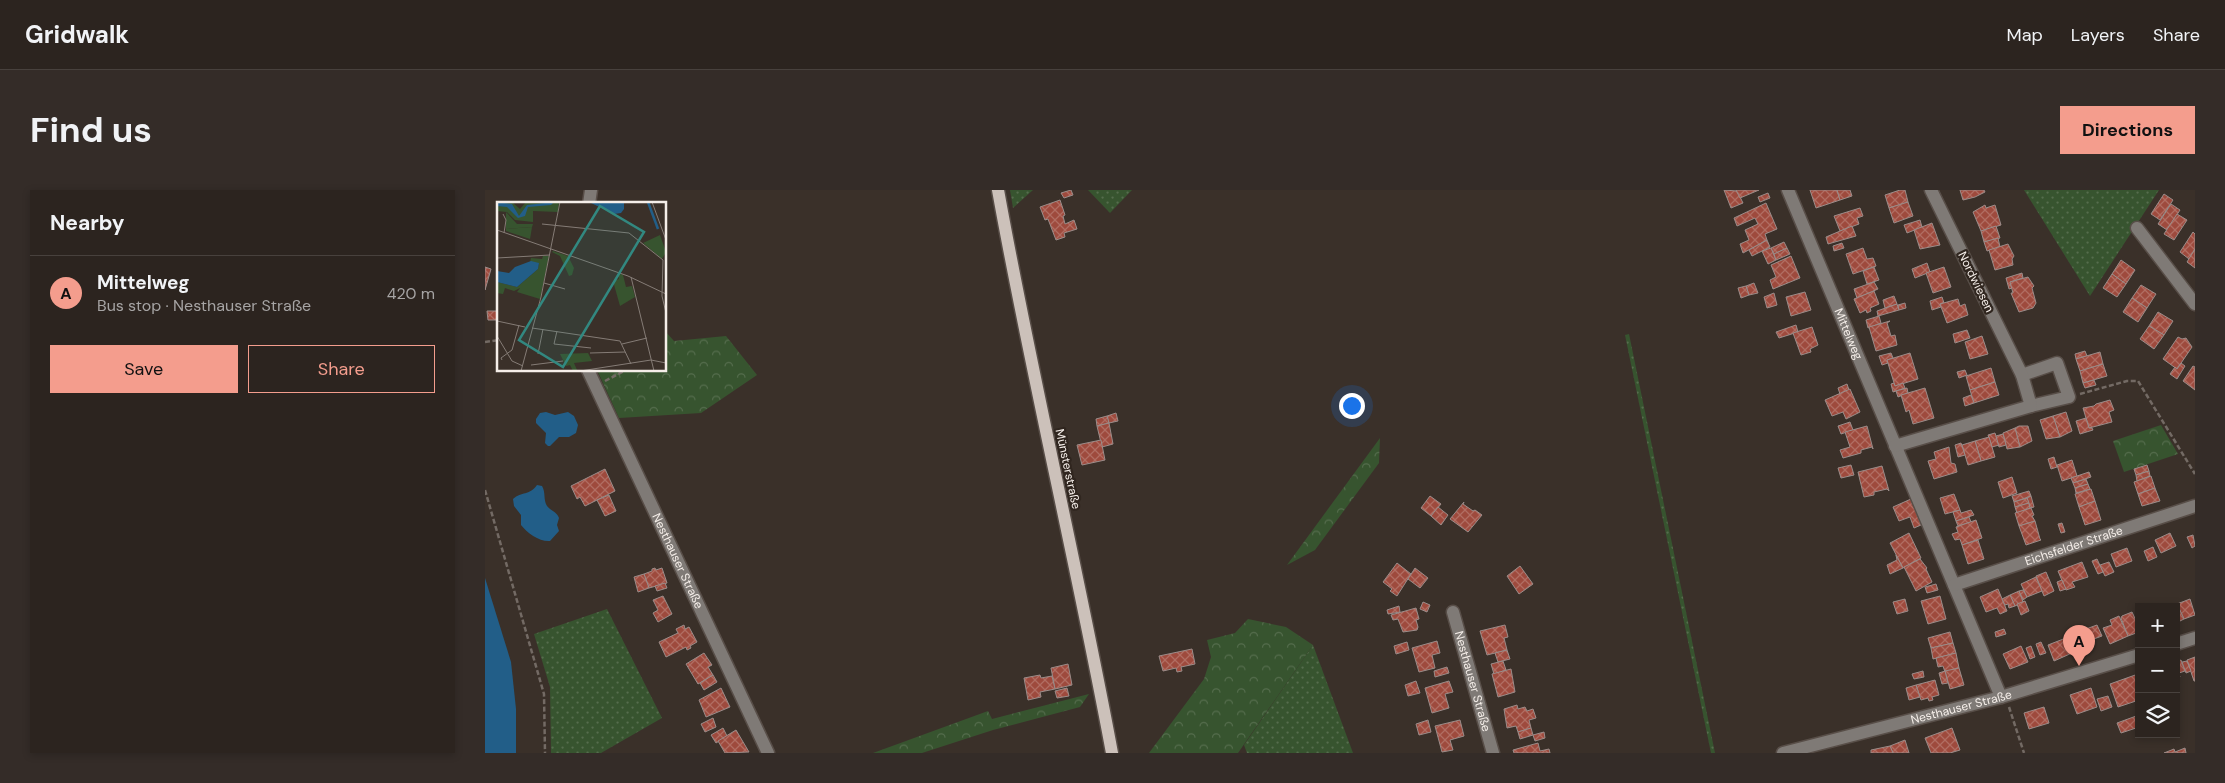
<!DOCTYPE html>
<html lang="en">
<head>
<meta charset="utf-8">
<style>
	body { margin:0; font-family:"DM Sans",sans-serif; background:#342c28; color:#f1f3f6 }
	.controls { position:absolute; right:15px; bottom:15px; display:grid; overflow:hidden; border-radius:0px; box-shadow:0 2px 8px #0003 }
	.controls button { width:45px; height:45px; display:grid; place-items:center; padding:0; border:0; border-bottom:1px solid #48413d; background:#2c241f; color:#f1f3f6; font:25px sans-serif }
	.you { position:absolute; left:866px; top:215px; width:18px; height:18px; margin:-12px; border:4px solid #fff; border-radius:50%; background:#1a73e8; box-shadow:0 0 0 8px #1a73e833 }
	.badge { display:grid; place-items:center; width:32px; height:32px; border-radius:50%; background:#f49d8d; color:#111; font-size:16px; font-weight:700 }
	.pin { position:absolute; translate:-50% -41px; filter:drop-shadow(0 1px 2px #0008) }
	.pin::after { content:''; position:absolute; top:26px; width:18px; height:15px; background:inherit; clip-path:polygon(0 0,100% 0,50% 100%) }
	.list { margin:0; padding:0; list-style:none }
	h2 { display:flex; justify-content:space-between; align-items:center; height:65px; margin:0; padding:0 20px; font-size:21px }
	h2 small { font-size:16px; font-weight:400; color:#a6a4a4 }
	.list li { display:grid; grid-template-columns:32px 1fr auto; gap:15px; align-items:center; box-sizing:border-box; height:75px; padding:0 20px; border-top:1px solid #48413d }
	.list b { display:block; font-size:19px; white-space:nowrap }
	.list p { margin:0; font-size:16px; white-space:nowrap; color:#a6a4a4 }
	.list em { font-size:16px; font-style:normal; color:#a6a4a4 }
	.actions { display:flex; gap:10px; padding:15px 20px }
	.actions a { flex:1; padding:11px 0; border:1px solid #f49d8d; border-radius:0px; text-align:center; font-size:18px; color:#f49d8d }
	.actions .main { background:#f49d8d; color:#111 }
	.icon { flex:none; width:28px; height:28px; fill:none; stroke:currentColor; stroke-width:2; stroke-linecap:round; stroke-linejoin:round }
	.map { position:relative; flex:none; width:1710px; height:563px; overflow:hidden; border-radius:0px }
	header { display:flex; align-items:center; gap:30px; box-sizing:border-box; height:70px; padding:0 25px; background:#2c241f; border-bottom:1px solid #48413d }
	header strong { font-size:24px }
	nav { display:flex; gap:28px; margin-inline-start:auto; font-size:18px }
	.intro { display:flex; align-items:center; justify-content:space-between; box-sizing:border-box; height:120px; padding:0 30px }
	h1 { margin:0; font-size:35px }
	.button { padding:12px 22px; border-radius:0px; background:#f49d8d; color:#111; font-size:18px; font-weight:700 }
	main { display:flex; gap:30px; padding:0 30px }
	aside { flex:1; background:#2c241f; border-radius:0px; box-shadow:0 2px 8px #0003 }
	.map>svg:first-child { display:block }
</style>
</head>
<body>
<header>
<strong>Gridwalk</strong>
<nav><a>Map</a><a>Layers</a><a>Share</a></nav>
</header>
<div class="intro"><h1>Find us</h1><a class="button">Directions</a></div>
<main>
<aside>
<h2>Nearby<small></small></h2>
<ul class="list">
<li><span class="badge">A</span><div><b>Mittelweg</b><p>Bus stop · Nesthauser Straße</p></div><em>420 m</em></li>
</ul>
<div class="actions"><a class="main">Save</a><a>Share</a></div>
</aside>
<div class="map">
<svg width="1710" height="563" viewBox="0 0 1710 563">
	<defs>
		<pattern id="grass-dots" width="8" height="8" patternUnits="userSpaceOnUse" patternTransform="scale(1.25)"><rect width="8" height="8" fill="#37542f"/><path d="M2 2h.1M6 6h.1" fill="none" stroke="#556d4d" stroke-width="1.8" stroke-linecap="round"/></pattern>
		<pattern id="forest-crowns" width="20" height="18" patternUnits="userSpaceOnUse" patternTransform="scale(1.25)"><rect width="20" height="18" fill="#37542f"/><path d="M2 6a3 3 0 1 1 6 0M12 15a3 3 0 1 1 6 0" fill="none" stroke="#556d4d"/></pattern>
		<pattern id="building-cross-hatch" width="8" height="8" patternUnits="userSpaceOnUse" patternTransform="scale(1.25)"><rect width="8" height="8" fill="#9e4a3d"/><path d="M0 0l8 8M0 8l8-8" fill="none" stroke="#b16d62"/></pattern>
	</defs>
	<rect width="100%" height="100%" fill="#3a3029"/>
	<!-- grass -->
	<g fill="url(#grass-dots)">
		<polygon points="525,0 548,0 528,18"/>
		<polygon points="603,0 647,0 625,23"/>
		<polygon points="1539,0 1674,0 1605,106"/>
		<polygon points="1144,144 1230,563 1226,563 1140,145"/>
		<polygon points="122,419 177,528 116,563 66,563 65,497 49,444"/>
		<polygon points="828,455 868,563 762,563 759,555"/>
	</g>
	<!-- forest -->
	<g fill="url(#forest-crowns)">
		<polygon points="180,141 189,151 241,146 272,185 216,223 134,228 112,180 180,180"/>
		<polygon points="1676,235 1693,264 1639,282 1628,251"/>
		<polygon points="895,248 894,273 830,360 802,375"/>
		<polygon points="763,429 801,437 828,455 753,563 664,563 719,489 726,467 722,450 750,443"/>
		<polygon points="604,504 595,517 508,540 437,563 388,563 503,521 507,529"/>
	</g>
	<!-- water -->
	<g fill="#225e88">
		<polygon points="61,222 70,225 83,222 89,226 93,235 91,243 84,247 74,247 65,256 63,256 60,253 61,243 51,233 51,229 55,223"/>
		<path d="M52,295l5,1c4,7 1,13 5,20 4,5 10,6 12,12l-2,7 2,6 -9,10c-10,1 -23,-8 -29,-16v-10l-7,-9 -1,-7c9,-8 16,-3 24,-14z"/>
		<polygon points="0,388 26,472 31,519 31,563 0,563"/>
	</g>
	<!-- building -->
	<g fill="url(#building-cross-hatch)" stroke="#9b8c89">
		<polygon points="586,0 588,5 579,8 576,3"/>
		<polygon points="1239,0 1252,1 1258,13 1246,18"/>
		<polygon points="1251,0 1274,0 1255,8"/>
		<polygon points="1325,0 1352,0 1355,10 1331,18"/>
		<polygon points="1352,0 1365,0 1367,6 1355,10"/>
		<polygon points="1415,0 1420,0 1423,12 1404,18 1400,5"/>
		<polygon points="1475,0 1499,0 1500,2 1490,7 1478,10"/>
		<polygon points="1283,3 1285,8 1275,12 1273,7"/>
		<polygon points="1679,4 1688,10 1675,30 1666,24"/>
		<polygon points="575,10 580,25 578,26 580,34 589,30 592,39 579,43 580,47 571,50 563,29 560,30 555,17"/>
		<polygon points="1423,12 1428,26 1409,33 1404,18"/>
		<polygon points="1281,13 1292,39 1280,44 1282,50 1258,63 1255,54 1264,50 1260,40 1273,34 1270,28 1252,36 1249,28"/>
		<polygon points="1686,14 1695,20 1682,40 1673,34"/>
		<polygon points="1500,15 1501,18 1510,15 1516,35 1496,41 1488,22"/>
		<polygon points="1375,18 1378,26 1372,28 1374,34 1355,41 1349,26"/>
		<polygon points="1692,24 1702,30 1689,50 1679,44"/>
		<polygon points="1435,30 1437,37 1422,43 1419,35"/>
		<polygon points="1447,33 1455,55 1435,59 1429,40"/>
		<polygon points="1367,36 1371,46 1343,54 1341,47"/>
		<polygon points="1511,36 1515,48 1499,52 1496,41"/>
		<polygon points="1708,42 1710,44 1710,59 1704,69 1695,62"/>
		<polygon points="1513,48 1515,57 1502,61 1499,52"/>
		<polygon points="1282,50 1285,57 1267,66 1264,60"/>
		<polygon points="1299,52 1302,58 1289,64 1286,58"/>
		<polygon points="1357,53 1359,58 1349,61 1348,56"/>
		<polygon points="1523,54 1529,66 1527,69 1528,75 1510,80 1504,60"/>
		<polygon points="1286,58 1291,70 1283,74 1277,61"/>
		<polygon points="1302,58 1305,64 1291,70 1289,64"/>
		<polygon points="1378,58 1382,69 1388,68 1391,76 1368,84 1361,64"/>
		<polygon points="1710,59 1710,78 1702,72"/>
		<polygon points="1306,66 1315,88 1288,99 1285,90 1291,87 1286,75"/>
		<polygon points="1636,70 1650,80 1641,94 1627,84"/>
		<polygon points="1442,73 1445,82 1430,88 1427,79"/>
		<polygon points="0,77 6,79 0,100"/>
		<polygon points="1389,77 1394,90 1382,94 1378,81"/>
		<polygon points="1459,77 1466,97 1448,103 1441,83"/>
		<polygon points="1537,83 1538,88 1525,92 1527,98 1524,99 1521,88"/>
		<polygon points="1627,84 1641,94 1632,107 1618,98"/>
		<polygon points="1543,87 1549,96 1547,98 1551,113 1548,118 1534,122 1526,103 1528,103 1525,92"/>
		<polygon points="1389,92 1393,99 1372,108 1369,99"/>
		<polygon points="1269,93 1273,103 1264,105 1261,96"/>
		<polygon points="1656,95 1671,104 1662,118 1647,108"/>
		<polygon points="1261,96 1264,105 1256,108 1253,98"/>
		<polygon points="1389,101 1394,114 1385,118 1386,121 1382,123 1381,120 1375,123 1369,109"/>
		<polygon points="1320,102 1326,120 1306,126 1301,107"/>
		<polygon points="1289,103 1292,115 1282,118 1279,107"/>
		<polygon points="1409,106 1412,114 1400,118 1398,110"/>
		<polygon points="1457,107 1459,113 1455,114 1456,117 1447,120 1445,111"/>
		<polygon points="1647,108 1662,118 1653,132 1638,122"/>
		<polygon points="1473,109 1475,116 1480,114 1483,125 1462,133 1455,114"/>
		<polygon points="1420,113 1421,118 1414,120 1413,115"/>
		<polygon points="1412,114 1414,120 1393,126 1392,121"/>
		<polygon points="2,121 14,121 14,130 3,130"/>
		<polygon points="1673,122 1688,131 1679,145 1664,136"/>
		<polygon points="1394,126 1396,133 1383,138 1381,130"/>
		<polygon points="1405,131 1402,133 1406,146 1410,145 1412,155 1391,161 1384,137"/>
		<polygon points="1311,135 1313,142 1294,148 1291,142"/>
		<polygon points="1664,136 1679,145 1669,159 1655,149"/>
		<polygon points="1327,137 1333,155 1325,159 1326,162 1316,165 1308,143"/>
		<polygon points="1482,140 1485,148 1470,153 1468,144"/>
		<polygon points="1497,146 1503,164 1485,169 1480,152"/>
		<polygon points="1693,147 1697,149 1701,148 1707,157 1692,179 1678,169"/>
		<polygon points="1600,161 1602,166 1591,169 1590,164"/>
		<polygon points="1615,162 1618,174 1595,181 1591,169"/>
		<polygon points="1406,163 1408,168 1402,170 1403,173 1397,175 1394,166"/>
		<polygon points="1425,163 1433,189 1410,196 1402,170"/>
		<polygon points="1696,173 1700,176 1692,189 1685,184 1690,177 1692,179"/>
		<polygon points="1618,174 1622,186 1598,193 1595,181"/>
		<polygon points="1708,176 1710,177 1710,200 1698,191"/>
		<polygon points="1506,178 1510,192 1485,200 1481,186"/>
		<polygon points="1480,180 1482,185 1474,188 1472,182"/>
		<polygon points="1609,190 1611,195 1600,198 1598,193"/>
		<polygon points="1510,192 1514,205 1489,213 1485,200"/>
		<polygon points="1409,193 1410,196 1418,193 1420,198 1408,202 1406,194"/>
		<polygon points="1362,194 1364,200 1355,204 1353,198"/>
		<polygon points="1422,198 1423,203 1413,207 1411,201"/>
		<polygon points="1440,198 1449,228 1428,234 1424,220 1421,222 1416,205"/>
		<polygon points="1365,199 1375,222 1361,229 1358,222 1347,226 1340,210"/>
		<polygon points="1486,205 1489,213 1480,216 1478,208"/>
		<polygon points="1625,210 1629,220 1624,222 1627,232 1604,238 1598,218 1609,216 1611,214"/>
		<polygon points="1581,222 1587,241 1575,247 1568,226"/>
		<polygon points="631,223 633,231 624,233 622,226"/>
		<polygon points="622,226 624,233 612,236 611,229"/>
		<polygon points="1568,226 1575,247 1561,249 1555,230"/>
		<polygon points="1601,228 1604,238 1607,238 1608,240 1595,244 1591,231"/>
		<polygon points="1365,232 1368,240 1356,244 1353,236"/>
		<polygon points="624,233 628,254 617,257 612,236"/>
		<polygon points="1382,236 1388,259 1387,257 1376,260 1376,263 1358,268 1355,260 1365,257 1360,242"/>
		<polygon points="1534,236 1543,236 1547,251 1535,257 1530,238"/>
		<polygon points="1530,238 1535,257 1522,259 1518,243"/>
		<polygon points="1510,243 1514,255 1507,257 1503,245"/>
		<polygon points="1518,244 1521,255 1514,257 1511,246"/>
		<polygon points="1504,247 1510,267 1496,271 1490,251"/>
		<polygon points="616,250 620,270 597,275 592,255"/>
		<polygon points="1490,251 1496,271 1483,275 1477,255"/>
		<polygon points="1476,253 1480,265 1473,267 1470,255"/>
		<polygon points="1464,257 1466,273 1470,274 1472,282 1449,289 1443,271 1451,269 1449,262"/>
		<polygon points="1569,267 1572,277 1566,279 1563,269"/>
		<polygon points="1587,270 1592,286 1577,291 1572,275"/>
		<polygon points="1366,275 1369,285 1356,288 1353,278"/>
		<polygon points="1662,275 1664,281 1651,285 1649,279"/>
		<polygon points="1397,276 1404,301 1402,299 1389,302 1389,305 1379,307 1373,282"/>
		<polygon points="120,279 130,301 100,316 95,307 92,309 86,296"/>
		<polygon points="1664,281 1665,286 1652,291 1651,285"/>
		<polygon points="1604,282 1606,287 1588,293 1586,288"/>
		<polygon points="1666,286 1670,298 1653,304 1649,292"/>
		<polygon points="1527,287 1532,303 1518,308 1513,292"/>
		<polygon points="1601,289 1603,294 1590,298 1588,293"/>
		<polygon points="1603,294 1605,299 1591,303 1590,298"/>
		<polygon points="1670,298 1675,311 1657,316 1653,304"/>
		<polygon points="1606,299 1610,311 1594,317 1590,304"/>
		<polygon points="1544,301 1546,306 1529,312 1527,306"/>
		<polygon points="1469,304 1475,320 1460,324 1455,308"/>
		<polygon points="124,305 131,321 120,326 112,310"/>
		<polygon points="945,306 956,314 946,326 936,318"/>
		<polygon points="1546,306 1549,317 1545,318 1542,308"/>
		<polygon points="1542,308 1544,313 1530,317 1529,312"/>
		<polygon points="1426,309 1436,335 1429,338 1425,327 1414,331 1408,317"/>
		<polygon points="1610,311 1616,330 1600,335 1594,317"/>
		<polygon points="979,312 978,314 988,321 990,320 997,325 983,342 965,329"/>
		<polygon points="1544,313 1545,318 1532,323 1530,317"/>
		<polygon points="953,317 963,325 956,335 946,326"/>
		<polygon points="1546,318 1549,325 1547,326 1550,331 1534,336 1530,323"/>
		<polygon points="1475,320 1476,323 1486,320 1489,325 1471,331 1468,322"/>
		<polygon points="1484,327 1486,332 1473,336 1471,331"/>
		<polygon points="1491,330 1497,348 1477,355 1475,349 1470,350 1467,344 1473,342 1471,337"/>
		<polygon points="1550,331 1555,349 1556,350 1541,355 1534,336"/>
		<polygon points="1577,333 1580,342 1576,343 1573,334"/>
		<polygon points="1424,343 1436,368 1418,378 1405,353"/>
		<polygon points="1685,343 1691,356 1676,363 1670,350"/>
		<polygon points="1708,345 1710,356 1707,358 1702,347"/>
		<polygon points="1493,350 1499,369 1483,374 1477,355"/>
		<polygon points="1668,357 1672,367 1663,371 1659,361"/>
		<polygon points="1642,358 1647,371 1631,377 1626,364"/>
		<polygon points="1411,365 1418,378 1405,384 1402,375 1412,370"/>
		<polygon points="1435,369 1442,378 1441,379 1447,392 1431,401 1419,377"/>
		<polygon points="1612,369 1618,382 1613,384 1607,371"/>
		<polygon points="1597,372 1603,387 1587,392 1590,397 1581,400 1573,381"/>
		<polygon points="1624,372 1629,382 1620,386 1615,375"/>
		<polygon points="912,373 926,384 912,406 905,401 907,399 898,392"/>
		<polygon points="1035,376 1048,394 1034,404 1022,386"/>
		<polygon points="170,378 171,380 177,378 182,393 164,398 159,384 167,381 167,379"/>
		<polygon points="930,378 943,388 935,398 923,389"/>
		<polygon points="1561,382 1569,401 1559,406 1551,386"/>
		<polygon points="159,384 164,398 153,402 149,387"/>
		<polygon points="1551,387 1557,401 1542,407 1536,394"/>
		<polygon points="1577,390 1581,399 1575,401 1572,392"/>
		<polygon points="180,393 182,398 172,401 170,396"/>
		<polygon points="1451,394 1453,400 1442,403 1440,397"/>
		<polygon points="1513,399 1522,421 1515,424 1512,418 1501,422 1495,407"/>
		<polygon points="1538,400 1542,407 1538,410 1534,401"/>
		<polygon points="1534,401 1538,412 1530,416 1525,405"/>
		<polygon points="1525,405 1530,416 1524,418 1523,414 1520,415 1517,409"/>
		<polygon points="178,406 187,424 173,432 168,423 173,420 168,410"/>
		<polygon points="1455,406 1461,429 1443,434 1436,411"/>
		<polygon points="1420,409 1423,421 1412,424 1408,412"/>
		<polygon points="1705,409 1710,425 1699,429 1692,414"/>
		<polygon points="1540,411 1544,421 1536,425 1532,414"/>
		<polygon points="938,412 945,415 942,422 935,419"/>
		<polygon points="1692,414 1699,429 1691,433 1691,417 1686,417"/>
		<polygon points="914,416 915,422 903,424 902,420"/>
		<polygon points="931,418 934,429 931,430 933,437 932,440 918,442 913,429 908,430 906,425"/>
		<polygon points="1647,422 1654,437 1654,442 1643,446 1636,428 1637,426"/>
		<polygon points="1634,426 1643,446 1625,454 1618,438 1627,435 1625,430"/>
		<polygon points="199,435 200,439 204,437 212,452 205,456 206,458 202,460 201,457 181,467 174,452 193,443 191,439"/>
		<polygon points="1020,435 1023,447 1019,448 1022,460 1002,465 995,441"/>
		<polygon points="1612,435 1617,446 1606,450 1601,439"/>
		<polygon points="1519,439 1521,444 1511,447 1510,442"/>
		<polygon points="1601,439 1606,450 1600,453 1596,441"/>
		<polygon points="1465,442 1468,453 1446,458 1443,448"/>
		<polygon points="1594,442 1600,457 1587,463 1581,448"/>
		<polygon points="1581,448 1587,463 1569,471 1563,455"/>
		<polygon points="952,451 955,463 947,465 950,478 934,482 927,458"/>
		<polygon points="922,452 924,460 911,464 909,456"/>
		<polygon points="1556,452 1561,463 1555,465 1551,454"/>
		<polygon points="1468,453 1471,463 1448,469 1446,458"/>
		<polygon points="1536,456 1543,472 1525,479 1518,464"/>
		<polygon points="1546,456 1550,467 1545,469 1541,458"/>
		<polygon points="707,459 710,474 696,477 697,481 692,482 691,478 678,481 674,466"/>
		<polygon points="1022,460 1025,469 1013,472 1010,463"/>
		<polygon points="219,463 227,475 223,477 228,485 213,494 201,474"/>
		<polygon points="1471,463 1474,478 1460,482 1458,476 1453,477 1451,468"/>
		<polygon points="1710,467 1710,491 1709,491 1702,470"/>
		<polygon points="1696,470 1700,481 1694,483 1691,472"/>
		<polygon points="1018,471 1021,480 1009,484 1006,474"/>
		<polygon points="1702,471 1706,481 1701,483 1697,472"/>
		<polygon points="583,474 587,495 570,499 566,478"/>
		<polygon points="1691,475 1695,487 1691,489"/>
		<polygon points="962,477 964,483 950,487 949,481"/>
		<polygon points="1474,478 1479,495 1465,499 1460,481"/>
		<polygon points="1026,479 1030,502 1013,507 1007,484"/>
		<polygon points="1438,481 1439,487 1429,489 1427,484"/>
		<polygon points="1460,481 1463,493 1457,494 1454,483"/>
		<polygon points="1653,484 1654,510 1633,517 1625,494"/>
		<polygon points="228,485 232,492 219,500 215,493"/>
		<polygon points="555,485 556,488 567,486 570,499 555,502 556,507 543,510 539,488"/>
		<polygon points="1450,490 1454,505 1447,507 1448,510 1444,511 1443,508 1436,510 1431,495"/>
		<polygon points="931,491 935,503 923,506 920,495"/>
		<polygon points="964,491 968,502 960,504 964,518 947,523 940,498"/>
		<polygon points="1431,495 1435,507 1424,510 1421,498"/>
		<polygon points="236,498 245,517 221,527 214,510"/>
		<polygon points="582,498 584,506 572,508 570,501"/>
		<polygon points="1606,498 1612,517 1592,524 1585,505"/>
		<polygon points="1623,506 1627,517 1616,521 1612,509"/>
		<polygon points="1032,515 1033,519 1040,517 1042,521 1048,519 1051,528 1044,530 1046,538 1033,542 1031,536 1022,538 1019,519"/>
		<polygon points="1559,517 1564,533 1544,539 1539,523"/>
		<polygon points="1654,525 1654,537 1636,543 1632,533"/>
		<polygon points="228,528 231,537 220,542 216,534"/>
		<polygon points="943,530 946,542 934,545 931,534"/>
		<polygon points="975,530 979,546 965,550 968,560 957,562 950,536"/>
		<polygon points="238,538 242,546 231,553 226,545"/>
		<polygon points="1046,538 1048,545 1035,549 1033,542"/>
		<polygon points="1467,538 1475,560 1465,563 1446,563 1440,548"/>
		<polygon points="251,540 264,562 240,563 233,551"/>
		<polygon points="1059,542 1060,548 1050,551 1048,545"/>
		<polygon points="1420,550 1424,563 1408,563 1405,556"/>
		<polygon points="1053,553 1055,561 1064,559 1065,563 1029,563 1028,560"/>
		<polygon points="1405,556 1408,563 1386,563 1386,560"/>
		<polygon points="1700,558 1701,563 1679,563 1689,559 1690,562"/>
	</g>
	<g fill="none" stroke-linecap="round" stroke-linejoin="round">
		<!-- minor casing -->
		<g stroke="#584e48" stroke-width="15">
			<g id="minor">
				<path id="s1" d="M1303,0l213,507"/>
				<polyline points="104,14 106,0"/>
				<polyline points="1652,38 1710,114"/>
				<path id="s2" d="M103,180l180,383"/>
				<polyline points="1537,185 1572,173 1584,207 1546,216"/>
				<polyline points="1410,256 1546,216 1537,185 1446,0"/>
				<path id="s3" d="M1469,395l241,-79"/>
				<path id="s4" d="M968,422l40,141"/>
				<polyline points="1691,454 1710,448"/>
				<path id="s5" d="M1298,563l218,-56 138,-42"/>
			</g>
		</g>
		<!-- major casing -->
		<g stroke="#584e48" stroke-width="15">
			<path id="major" d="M513,0c34,188 79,375 114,563"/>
		</g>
		<!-- path -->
		<g stroke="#736a64" stroke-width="2.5" stroke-dasharray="5 2.5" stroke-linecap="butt">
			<polyline points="0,152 14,150"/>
			<polyline points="120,191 141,180"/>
			<polyline points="1595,204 1642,191 1653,191 1710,284"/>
			<polyline points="0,300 59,504 60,563"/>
			<polyline points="1524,517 1539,563"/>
		</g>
		<!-- minor -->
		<use href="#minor" stroke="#7f7a76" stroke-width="12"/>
		<!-- major -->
		<use href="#major" stroke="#ccc1ba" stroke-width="12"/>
	</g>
	<g text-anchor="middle" stroke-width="4.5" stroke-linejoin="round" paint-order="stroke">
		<!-- street labels -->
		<g font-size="12" fill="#f5eee9" stroke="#30261f">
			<text transform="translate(1491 92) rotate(64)" y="4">Nordwiesen</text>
			<text dy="4" stroke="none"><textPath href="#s1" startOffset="156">Mittelweg</textPath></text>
			<text transform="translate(583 279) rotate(78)" y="4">Münsterstraße</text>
			<text dy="4" stroke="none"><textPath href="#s3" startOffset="126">Eichsfelder Straße</textPath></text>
			<text dy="4" stroke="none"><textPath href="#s2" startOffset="211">Nesthauser Straße</textPath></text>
			<text dy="4" stroke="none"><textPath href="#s4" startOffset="72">Nesthauser Straße</textPath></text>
			<text dy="4" stroke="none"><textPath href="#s5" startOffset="184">Nesthauser Straße</textPath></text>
		</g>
	</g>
	<!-- overview -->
	<g transform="translate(12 12)">
		<rect width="169" height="169" fill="#3a3029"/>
		<path d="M35,25l-2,12 -24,-8v-2zM163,33l6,17 -4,7 -19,-16zM46,54h6l-9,43 -23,-7 3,-4 -6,3 -9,-3 -2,6 -6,-1v-11l20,5 21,-18 1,-6h-9l1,-5 11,1zM121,71l5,2 3,12 6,-1 3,11 -15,9 -7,-25 6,-2zM91,151l4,8 -18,2 3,7 -4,1 -3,-6 -4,1 -6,-12z" fill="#37542f"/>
		<path d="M0,0h15l8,7 6,-7h33l-1,10 -25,-1v11l-18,-2 -8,-8 -10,-1zM9,10l11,12h16l-1,3 -26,2zM55,50l1,-1 15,5 6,12 -2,7 -3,1 -9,-20z" fill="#37542f"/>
		<path d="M0,0l15,2 7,12 8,-11 27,-3 -3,3 -23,2 -3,9 -7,2 -11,-11 -10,-1zM92,0h35v7l-3,4 -7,1zM34,59l8,2 -1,6 -21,18 -20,-5v-11l12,2 6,-6z" fill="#225e88"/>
		<path fill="none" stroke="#225e88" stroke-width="2.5" d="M151,0l10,27"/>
		<path fill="none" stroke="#857c76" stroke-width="1" d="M155,0l14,38M6,12l3,6 -2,13M45,22l87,9 34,27M0,28l131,46 38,18M0,56l53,-3M166,58l-1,36 4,17M134,75l23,94M47,81l21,6M0,119l28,6M35,126l88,13 11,23M60,129l-3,13 37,4M0,134l15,25 11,5M125,142l25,-6M93,151l35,-1M41,152l5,-25M5,158l-1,-2 11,-8 7,-25M34,163l32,-4M24,169l20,-74 19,-95M83,169l71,-11 15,3"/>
		<path fill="#328880" fill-opacity="0.15" stroke="#328880" stroke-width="2.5" d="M103,4l44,26 -81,135 -44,-27z"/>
		<rect width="169" height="169" fill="none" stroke="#f5eee9" stroke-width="2.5"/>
	</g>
</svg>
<div class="controls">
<button>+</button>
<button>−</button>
<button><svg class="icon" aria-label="layers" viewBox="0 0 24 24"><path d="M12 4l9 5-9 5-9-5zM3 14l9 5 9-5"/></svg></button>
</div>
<div class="you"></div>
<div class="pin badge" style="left:1594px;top:476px">A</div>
</div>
</main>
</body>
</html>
